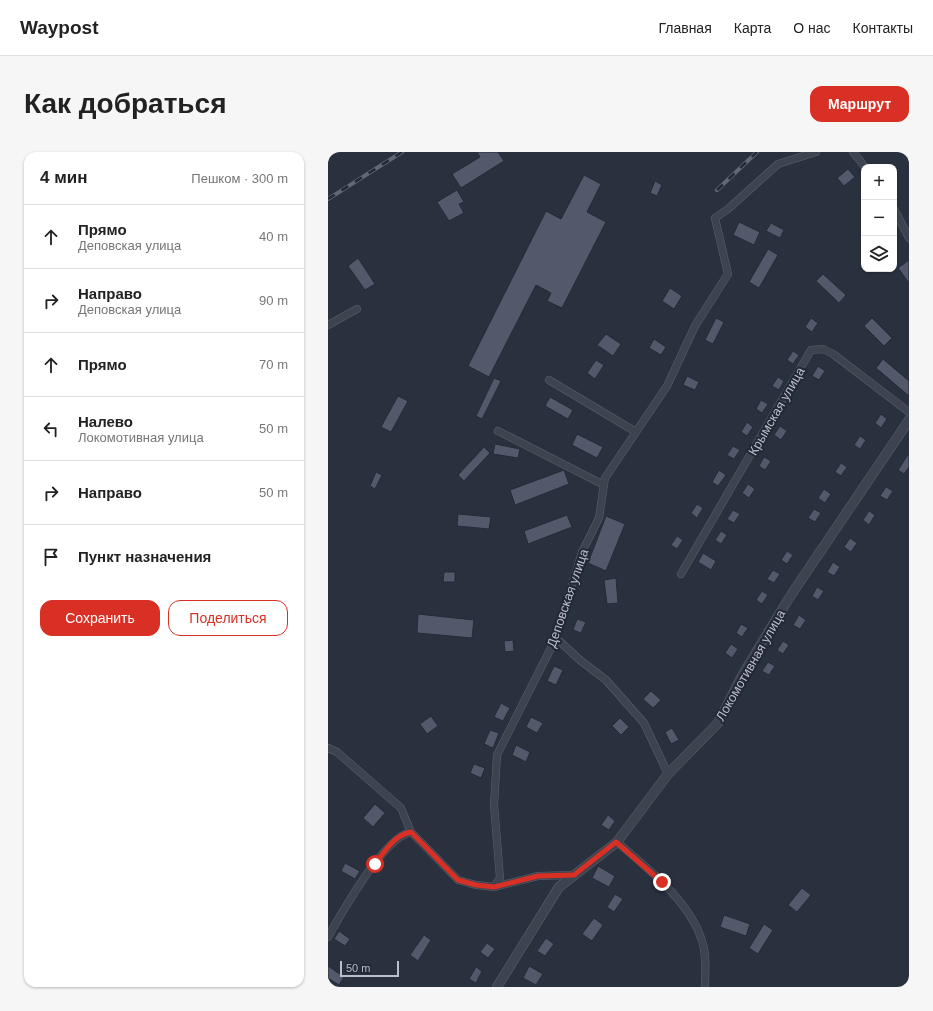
<!DOCTYPE html>
<html lang="ru">
<head>
<meta charset="utf-8">
<style>
	body { margin:0; font-family:Arial,sans-serif; background:#f6f6f6; color:#222 }
	.controls { position:absolute; right:12px; top:12px; display:grid; overflow:hidden; border-radius:8px; box-shadow:0 1px 3px #0004 }
	.controls button { width:36px; height:36px; display:grid; place-items:center; padding:0; border:0; border-bottom:1px solid #e0e0e0; background:#fff; color:#222; font:20px sans-serif }
	.scale { position:absolute; left:12px; bottom:10px; width:59px; box-sizing:border-box; padding-left:4px; border:2px solid #babeca; border-top:0; font-size:11px; line-height:14px; white-space:nowrap; color:#babeca; -webkit-text-stroke:3px #222835; paint-order:stroke }
	.stop { position:absolute; width:12px; height:12px; margin:-9px; border:3px solid #d93025; border-radius:50%; background:#fff }
	.stop.end { background:#d93025; border-color:#fff; box-shadow:0 1px 4px #0008 }
	.list { margin:0; padding:0; list-style:none }
	h2 { display:flex; justify-content:space-between; align-items:center; height:52px; margin:0; padding:0 16px; font-size:17px }
	h2 small { font-size:13px; font-weight:400; color:#767676 }
	.list li { display:grid; grid-template-columns:26px 1fr auto; gap:12px; align-items:center; box-sizing:border-box; height:64px; padding:0 16px; border-top:1px solid #e0e0e0 }
	.list b { display:block; font-size:15px; white-space:nowrap }
	.list p { margin:0; font-size:13px; white-space:nowrap; color:#767676 }
	.list em { font-size:13px; font-style:normal; color:#767676 }
	.actions { display:flex; gap:8px; padding:12px 16px }
	.actions a { flex:1; padding:9px 0; border:1px solid #d93025; border-radius:12px; text-align:center; font-size:14px; color:#d93025 }
	.actions .main { background:#d93025; color:#fff }
	.icon { flex:none; width:22px; height:22px; fill:none; stroke:currentColor; stroke-width:2; stroke-linecap:round; stroke-linejoin:round }
	.map { position:relative; flex:none; width:581px; height:835px; overflow:hidden; border-radius:12px }
	header { display:flex; align-items:center; gap:24px; box-sizing:border-box; height:56px; padding:0 20px; background:#fff; border-bottom:1px solid #e0e0e0 }
	header strong { font-size:19px }
	nav { display:flex; gap:22px; margin-inline-start:auto; font-size:14px }
	.intro { display:flex; align-items:center; justify-content:space-between; box-sizing:border-box; height:96px; padding:0 24px }
	h1 { margin:0; font-size:28px }
	.button { padding:10px 18px; border-radius:12px; background:#d93025; color:#fff; font-size:14px; font-weight:700 }
	main { display:flex; gap:24px; padding:0 24px }
	aside { flex:1; background:#fff; border-radius:12px; box-shadow:0 1px 3px #0004 }
	.map>svg:first-child { display:block }
</style>
</head>
<body>
<header>
<strong>Waypost</strong>
<nav><a>Главная</a><a>Карта</a><a>О нас</a><a>Контакты</a></nav>
</header>
<div class="intro"><h1>Как добраться</h1><a class="button">Маршрут</a></div>
<main>
<aside>
<h2>4 мин<small>Пешком · 300 m</small></h2>
<ul class="list">
<li><svg class="icon" aria-label="ahead" viewBox="0 0 24 24"><path d="M12 20V5M6 11l6-6 6 6"/></svg><div><b>Прямо</b><p>Деповская улица</p></div><em>40 m</em></li>
<li><svg class="icon" aria-label="right" viewBox="0 0 24 24"><path d="M7 20v-9h11M14 6l5 5-5 5"/></svg><div><b>Направо</b><p>Деповская улица</p></div><em>90 m</em></li>
<li><svg class="icon" aria-label="ahead" viewBox="0 0 24 24"><path d="M12 20V5M6 11l6-6 6 6"/></svg><div><b>Прямо</b></div><em>70 m</em></li>
<li><svg class="icon" aria-label="left" viewBox="0 0 24 24"><path d="M17 20v-9H6M10 6l-5 5 5 5"/></svg><div><b>Налево</b><p>Локомотивная улица</p></div><em>50 m</em></li>
<li><svg class="icon" aria-label="right" viewBox="0 0 24 24"><path d="M7 20v-9h11M14 6l5 5-5 5"/></svg><div><b>Направо</b></div><em>50 m</em></li>
<li><svg class="icon" aria-label="arrive" viewBox="0 0 24 24"><path d="M6 21V4h12l-3 4 3 4H6"/></svg><div><b>Пункт назначения</b></div></li>
</ul>
<div class="actions"><a class="main">Сохранить</a><a>Поделиться</a></div>
</aside>
<div class="map">
<svg width="581" height="835" viewBox="0 0 581 835">
	<rect width="100%" height="100%" fill="#29313f"/>
	<!-- building -->
	<g fill="#53596a" stroke="#242a37">
		<polygon points="149,0 170,0 176,9 133,36 124,22 152,5"/>
		<polygon points="520,17 527,25 516,34 509,26"/>
		<polygon points="256,23 273,32 259,60 278,70 234,156 219,149 223,141 208,133 161,225 140,214 218,59 233,67"/>
		<polygon points="327,29 334,33 329,44 322,41"/>
		<polygon points="129,38 136,50 131,52 136,61 121,69 109,50"/>
		<polygon points="411,70 432,80 426,93 405,83"/>
		<polygon points="443,71 456,78 452,86 438,79"/>
		<polygon points="440,97 450,103 431,136 421,130"/>
		<polygon points="30,106 47,132 37,138 20,114"/>
		<polygon points="581,108 581,131 570,116"/>
		<polygon points="495,122 518,143 511,151 488,129"/>
		<polygon points="342,136 354,144 346,157 334,149"/>
		<polygon points="388,166 396,170 385,192 377,188"/>
		<polygon points="483,166 490,171 484,180 477,175"/>
		<polygon points="544,166 564,186 556,194 536,174"/>
		<polygon points="278,182 293,192 285,204 269,193"/>
		<polygon points="326,187 338,195 333,203 321,196"/>
		<polygon points="465,199 471,203 465,212 459,208"/>
		<polygon points="555,207 581,229 581,244 548,216"/>
		<polygon points="268,208 276,213 267,227 259,221"/>
		<polygon points="490,214 497,219 491,228 484,224"/>
		<polygon points="359,224 371,230 367,238 355,233"/>
		<polygon points="450,225 456,229 451,238 444,234"/>
		<polygon points="166,226 173,229 154,267 148,264"/>
		<polygon points="70,244 80,249 63,280 53,275"/>
		<polygon points="222,245 245,258 240,267 217,254"/>
		<polygon points="433,248 440,252 434,261 428,257"/>
		<polygon points="553,262 559,267 553,276 547,271"/>
		<polygon points="419,270 425,275 419,284 413,280"/>
		<polygon points="452,274 459,279 453,288 446,283"/>
		<polygon points="249,282 275,295 269,306 244,293"/>
		<polygon points="532,284 538,288 532,297 526,293"/>
		<polygon points="167,292 192,297 190,306 165,302"/>
		<polygon points="405,294 412,298 406,307 399,303"/>
		<polygon points="156,295 162,301 136,329 130,323"/>
		<polygon points="581,301 581,315 576,322 570,318"/>
		<polygon points="436,305 443,309 437,318 431,314"/>
		<polygon points="513,311 519,315 513,324 507,320"/>
		<polygon points="236,318 241,332 187,353 182,338"/>
		<polygon points="391,318 398,323 390,334 384,330"/>
		<polygon points="48,320 54,323 47,337 42,334"/>
		<polygon points="420,332 427,337 421,346 414,341"/>
		<polygon points="558,335 565,339 559,348 552,344"/>
		<polygon points="496,337 503,342 497,351 490,346"/>
		<polygon points="369,352 375,356 369,366 363,361"/>
		<polygon points="486,357 493,361 487,370 480,366"/>
		<polygon points="405,358 412,362 406,371 399,367"/>
		<polygon points="541,359 547,363 541,373 535,368"/>
		<polygon points="130,362 163,365 161,377 129,374"/>
		<polygon points="239,363 244,375 200,392 196,379"/>
		<polygon points="278,364 297,372 278,419 260,411"/>
		<polygon points="393,379 399,383 393,392 387,388"/>
		<polygon points="349,384 355,388 349,397 343,393"/>
		<polygon points="522,386 529,391 523,400 516,395"/>
		<polygon points="459,399 465,403 459,412 453,408"/>
		<polygon points="375,401 388,409 383,418 370,410"/>
		<polygon points="505,410 512,415 506,424 499,420"/>
		<polygon points="445,418 452,422 446,431 439,427"/>
		<polygon points="116,420 127,420 127,430 115,430"/>
		<polygon points="288,426 290,451 279,452 276,428"/>
		<polygon points="489,435 496,439 490,448 484,444"/>
		<polygon points="434,439 440,443 434,452 428,448"/>
		<polygon points="90,462 146,468 144,486 89,481"/>
		<polygon points="471,463 478,468 472,477 465,473"/>
		<polygon points="249,467 258,470 253,481 245,478"/>
		<polygon points="413,472 420,476 414,485 408,481"/>
		<polygon points="185,488 186,499 177,500 176,489"/>
		<polygon points="455,489 461,493 455,502 449,498"/>
		<polygon points="403,492 410,497 404,506 397,501"/>
		<polygon points="440,510 447,514 441,523 434,519"/>
		<polygon points="226,514 235,518 228,533 219,529"/>
		<polygon points="323,539 333,548 325,556 315,547"/>
		<polygon points="173,551 182,556 175,569 166,565"/>
		<polygon points="103,564 110,574 99,582 92,572"/>
		<polygon points="203,565 215,571 209,581 198,575"/>
		<polygon points="292,566 301,575 293,583 284,574"/>
		<polygon points="344,576 351,588 343,592 337,580"/>
		<polygon points="162,578 171,581 165,596 156,592"/>
		<polygon points="188,593 202,600 198,610 184,603"/>
		<polygon points="146,612 157,616 153,626 142,621"/>
		<polygon points="47,652 57,661 45,675 35,666"/>
		<polygon points="280,663 287,669 281,678 273,673"/>
		<polygon points="17,711 32,719 27,727 13,719"/>
		<polygon points="270,714 287,724 281,735 264,726"/>
		<polygon points="474,736 483,743 469,760 460,753"/>
		<polygon points="287,742 295,747 286,760 279,755"/>
		<polygon points="396,763 422,772 418,784 392,775"/>
		<polygon points="266,766 275,773 264,789 254,782"/>
		<polygon points="436,772 445,778 430,802 421,796"/>
		<polygon points="11,779 22,787 17,794 6,787"/>
		<polygon points="96,783 103,788 90,809 82,803"/>
		<polygon points="218,786 226,792 217,804 209,799"/>
		<polygon points="159,791 167,797 160,806 152,800"/>
		<polygon points="0,814 16,825 11,833 0,826"/>
		<polygon points="201,814 215,822 208,833 195,826"/>
		<polygon points="148,815 154,819 148,831 141,827"/>
	</g>
	<g fill="none" stroke-linecap="round" stroke-linejoin="round">
		<!-- minor casing -->
		<g stroke="#5b616d" stroke-width="8">
			<g id="minor">
				<polyline points="525,0 537,15"/>
				<polyline points="566,57 581,86"/>
				<polyline points="0,173 29,157"/>
				<polyline points="221,228 308,280"/>
				<polyline points="170,279 274,332"/>
				<polyline points="353,422 483,198 495,197 505,202 581,260"/>
				<polyline points="228,486 253,509 278,528 316,571 340,622"/>
				<polyline points="0,596 9,600 73,656 83,680"/>
				<path d="M289,690c30,26 73,59 85,99 5,14 3,31 3,46"/>
				<polyline points="166,735 172,726 166,653 169,603 228,486 254,400 271,366 277,326 339,234 367,174 400,122 387,66 400,57 450,12 488,0"/>
				<path d="M0,785c14,-25 56,-100 83,-105l47,48 18,5 18,2 44,-11 36,-1"/>
			</g>
		</g>
		<!-- tertiary casing -->
		<g stroke="#5b616d" stroke-width="10">
			<polyline id="tertiary" points="169,835 231,735 289,690 340,622 390,571 415,522 463,443 581,268"/>
		</g>
		<!-- minor -->
		<use href="#minor" stroke="#3d434f" stroke-width="7"/>
		<!-- tertiary -->
		<use href="#tertiary" stroke="#3d434f" stroke-width="9"/>
		<!-- rail casing -->
		<g stroke="#606776" stroke-width="4">
			<g id="rail">
				<polyline points="389,38 429,0"/>
				<polyline points="0,47 74,0"/>
			</g>
		</g>
		<!-- rail -->
		<use href="#rail" stroke="#222835" stroke-width="2.5" stroke-dasharray="8" stroke-linecap="butt"/>
	</g>
	<g fill="none" stroke-linecap="round" stroke-linejoin="round">
		<!-- route -->
		<path stroke="#d93025" stroke-width="5" d="M47,712c10,-13 19,-29 36,-32l47,48 18,5 18,2 44,-11 36,-1 42,-33 46,40"/>
	</g>
	<g text-anchor="middle" stroke-width="4" stroke-linejoin="round" paint-order="stroke">
		<!-- street labels -->
		<g font-size="13" fill="#babeca" stroke="#222835">
			<text transform="translate(448 259) rotate(-60)" y="5">Крымская улица</text>
			<text transform="translate(239 446) rotate(-71)" y="5">Деповская улица</text>
			<text transform="translate(422 513) rotate(-60)" y="5">Локомотивная улица</text>
		</g>
	</g>
</svg>
<div class="controls">
<button>+</button>
<button>−</button>
<button><svg class="icon" aria-label="layers" viewBox="0 0 24 24"><path d="M12 4l9 5-9 5-9-5zM3 14l9 5 9-5"/></svg></button>
</div>
<div class="scale">50 m</div>
<div class="stop" style="left:47px;top:712px"></div>
<div class="stop end" style="left:334px;top:730px"></div>
</div>
</main>
</body>
</html>
